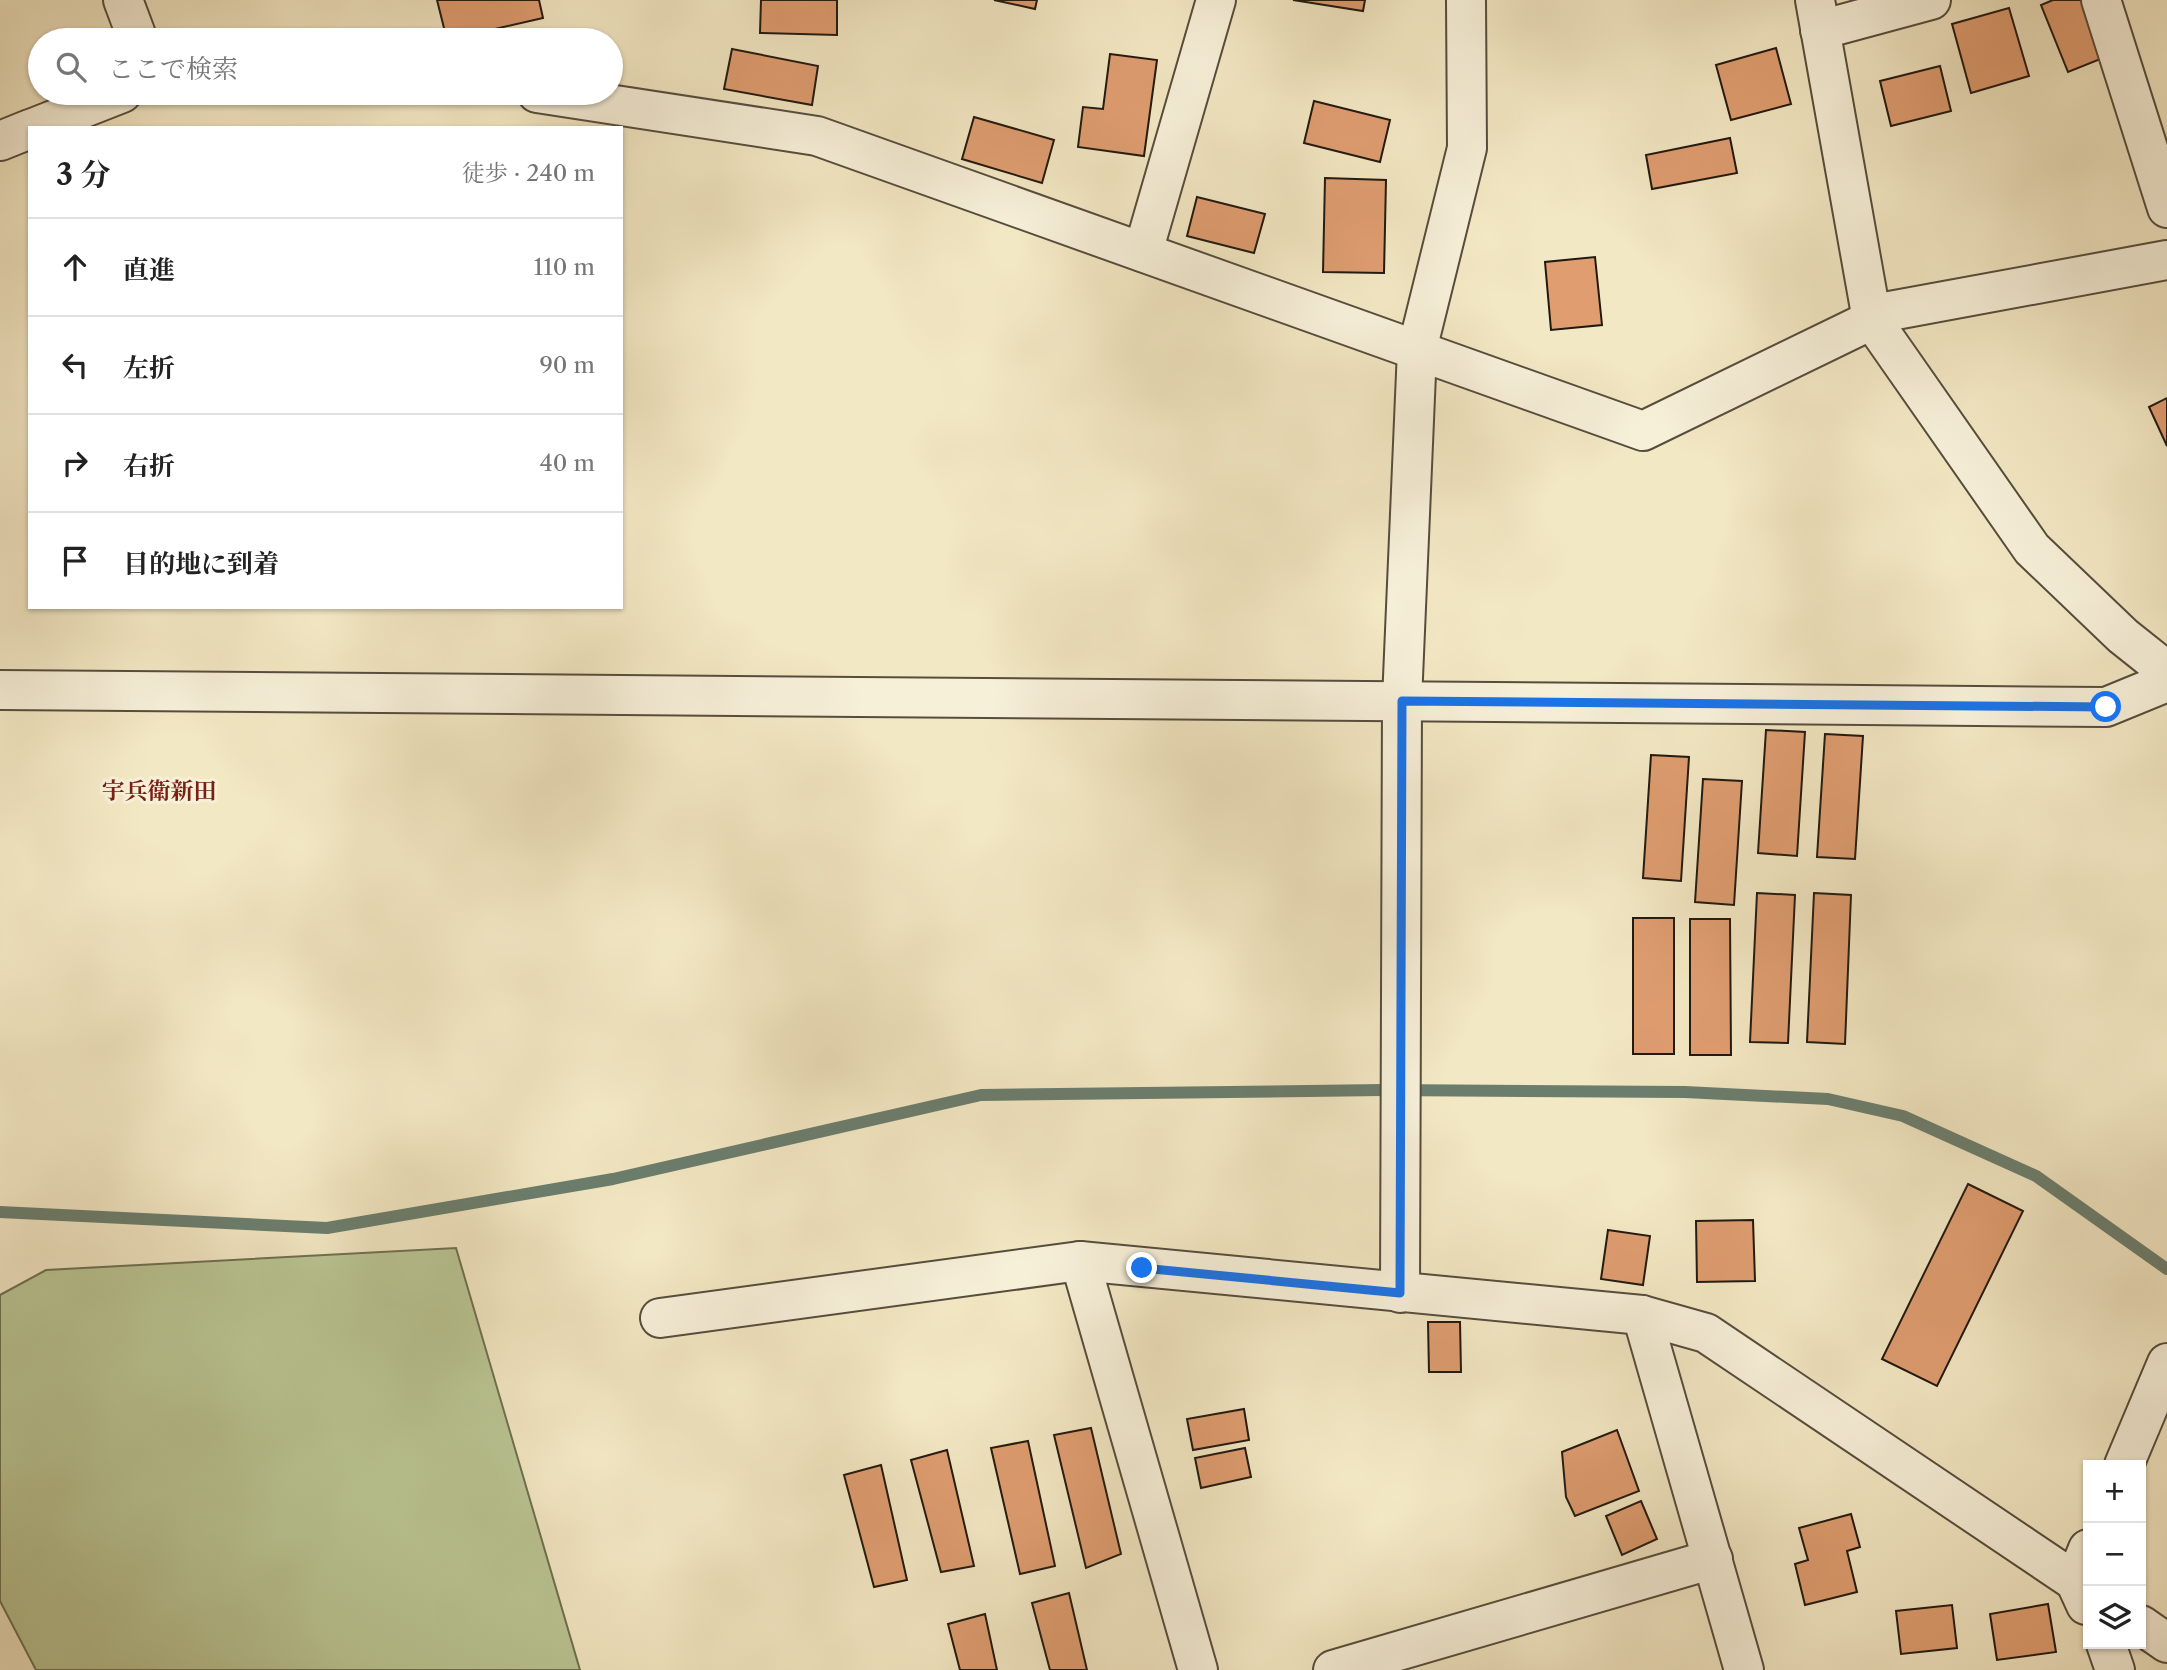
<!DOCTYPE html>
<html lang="ja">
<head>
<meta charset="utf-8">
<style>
	body { margin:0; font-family:"Libre Caslon Text","Noto Serif JP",serif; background:#f6f6f6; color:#222 }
	.controls { position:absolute; right:21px; bottom:21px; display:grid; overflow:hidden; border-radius:0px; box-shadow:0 2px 5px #0004 }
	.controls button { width:63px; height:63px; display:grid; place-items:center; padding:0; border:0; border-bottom:2px solid #e0e0e0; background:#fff; color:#222; font:35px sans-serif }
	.stop { position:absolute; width:21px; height:21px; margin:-16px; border:5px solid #1a73e8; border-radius:50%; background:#fff }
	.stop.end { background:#1a73e8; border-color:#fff; box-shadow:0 2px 7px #0008 }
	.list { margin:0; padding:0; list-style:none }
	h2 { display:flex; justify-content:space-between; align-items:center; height:91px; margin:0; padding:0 28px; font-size:30px }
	h2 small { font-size:23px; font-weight:400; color:#767676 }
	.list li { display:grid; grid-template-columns:46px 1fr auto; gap:21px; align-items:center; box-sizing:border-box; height:98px; padding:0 28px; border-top:2px solid #e0e0e0 }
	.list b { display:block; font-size:26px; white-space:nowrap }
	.list em { font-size:23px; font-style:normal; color:#767676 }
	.icon { flex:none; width:38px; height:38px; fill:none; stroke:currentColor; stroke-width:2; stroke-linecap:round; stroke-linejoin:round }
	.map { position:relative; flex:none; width:2167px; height:1670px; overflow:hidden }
	.search { position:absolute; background:#fff; box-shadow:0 2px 5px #0004; left:28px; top:28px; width:595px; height:77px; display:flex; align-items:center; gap:18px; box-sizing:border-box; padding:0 24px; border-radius:38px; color:#767676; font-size:26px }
	.panel { position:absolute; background:#fff; box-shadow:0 2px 5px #0004; left:28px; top:126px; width:595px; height:483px; border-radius:0px }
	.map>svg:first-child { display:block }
</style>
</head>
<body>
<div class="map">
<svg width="2167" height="1670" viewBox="0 0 2167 1670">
	<rect width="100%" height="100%" fill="#f3e8c4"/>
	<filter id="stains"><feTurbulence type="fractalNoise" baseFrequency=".00286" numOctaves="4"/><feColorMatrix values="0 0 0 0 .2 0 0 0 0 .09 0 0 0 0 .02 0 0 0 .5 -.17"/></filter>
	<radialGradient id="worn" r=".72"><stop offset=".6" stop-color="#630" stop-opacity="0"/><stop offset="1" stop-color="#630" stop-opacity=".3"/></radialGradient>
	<!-- green -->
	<polygon fill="#bac694" stroke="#6e7052" stroke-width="2" points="456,1248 580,1670 36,1670 0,1601 0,1295 46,1270"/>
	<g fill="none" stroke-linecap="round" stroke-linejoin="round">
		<!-- stream -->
		<polyline stroke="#6b7e6e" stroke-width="12" points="0,1212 327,1228 613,1179 981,1095 1383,1090 1685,1092 1828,1099 1903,1116 2036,1176 2167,1269"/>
	</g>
	<!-- building -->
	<g fill="#df9d70" stroke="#211910" stroke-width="2">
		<polygon points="437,0 539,0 543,18 447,40"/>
		<polygon points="761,0 837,0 837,35 760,33"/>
		<polygon points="994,0 1037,0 1035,9"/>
		<polygon points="1293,0 1365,0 1363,11"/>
		<polygon points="2053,0 2086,0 2108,56 2068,72 2041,5"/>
		<polygon points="2009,8 2029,76 1971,93 1952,24"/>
		<polygon points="1776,48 1791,104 1731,120 1716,65"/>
		<polygon points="732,49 818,66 812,105 724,89"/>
		<polygon points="1110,54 1157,60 1144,156 1078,147 1083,107 1103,109"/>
		<polygon points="1940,66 1951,111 1891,126 1880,81"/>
		<polygon points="1314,101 1390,120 1380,162 1304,143"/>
		<polygon points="974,117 1054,140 1042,183 962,159"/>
		<polygon points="1730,138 1737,173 1652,189 1646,155"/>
		<polygon points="1325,178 1386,180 1384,273 1323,272"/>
		<polygon points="1197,197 1265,214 1254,253 1187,236"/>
		<polygon points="1595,257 1602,325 1551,330 1545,262"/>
		<polygon points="2167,398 2167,446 2149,407"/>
		<polygon points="1766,730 1805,732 1797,856 1758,853"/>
		<polygon points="1825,734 1863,736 1855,859 1817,857"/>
		<polygon points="1651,755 1689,757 1681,881 1643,878"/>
		<polygon points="1703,779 1742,781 1734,905 1695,902"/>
		<polygon points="1757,893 1795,895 1788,1043 1750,1042"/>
		<polygon points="1814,893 1851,895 1845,1044 1807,1042"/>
		<rect x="1633" y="918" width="41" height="136"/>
		<polygon points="1690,919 1730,919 1731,1055 1690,1055"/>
		<polygon points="1968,1184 2023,1211 1937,1386 1882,1359"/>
		<polygon points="1753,1220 1755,1281 1697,1282 1696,1221"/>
		<polygon points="1608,1230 1650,1236 1643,1285 1601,1279"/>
		<polygon points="1428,1322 1460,1322 1461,1372 1429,1372"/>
		<polygon points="1244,1409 1249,1440 1193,1450 1187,1419"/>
		<polygon points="1091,1428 1121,1554 1086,1568 1054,1435"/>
		<polygon points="1617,1430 1639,1491 1575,1516 1566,1497 1562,1452"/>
		<polygon points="1028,1441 1055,1566 1020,1574 991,1448"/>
		<polygon points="1245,1448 1251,1477 1201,1488 1195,1458"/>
		<polygon points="947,1450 974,1566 941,1572 911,1460"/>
		<polygon points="881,1465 907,1580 874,1587 844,1475"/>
		<polygon points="1641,1501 1657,1539 1622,1555 1606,1516"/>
		<polygon points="1851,1514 1860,1547 1847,1551 1857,1592 1805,1605 1795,1564 1808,1560 1799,1528"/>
		<polygon points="1069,1593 1087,1670 1050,1670 1032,1603"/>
		<polygon points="2048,1604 2056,1652 1997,1660 1990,1614"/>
		<polygon points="1952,1605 1957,1648 1901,1654 1896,1611"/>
		<polygon points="985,1614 997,1670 960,1670 948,1624"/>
	</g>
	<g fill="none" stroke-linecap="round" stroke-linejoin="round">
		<!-- minor casing -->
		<g stroke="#564d3d" stroke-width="42">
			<g id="minor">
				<polyline points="123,0 138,40"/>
				<polyline points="1815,0 1872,320 2032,549 2123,636 2167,671"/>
				<polyline points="2101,0 2167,208"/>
				<polyline points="1820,30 1931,0"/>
				<polyline points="537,93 817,136 1643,431 1890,311 2167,260"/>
				<polyline points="33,128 122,93"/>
				<polyline points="0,141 30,129"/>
				<polyline points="1143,252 1216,0"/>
				<polyline points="0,690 2106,707 2167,682"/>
				<polyline points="1080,1261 1198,1670"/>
				<polyline points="1400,1293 1402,701 1417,350 1467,148 1466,0"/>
				<polyline points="1642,1315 1744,1670"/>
				<polyline points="660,1318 1080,1261 1642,1315 1706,1333 2088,1590"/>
				<polyline points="2124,1465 2167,1363"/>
				<polyline points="2086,1605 2075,1581 2088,1549"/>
				<polyline points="2141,1625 2167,1643"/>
				<polyline points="2106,1644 2115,1670"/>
				<polyline points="1333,1670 1713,1559"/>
			</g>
		</g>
		<!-- minor -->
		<use href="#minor" stroke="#f7f0d9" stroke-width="38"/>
	</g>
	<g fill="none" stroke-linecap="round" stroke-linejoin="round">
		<!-- route -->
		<polyline stroke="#1a73e8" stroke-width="9" points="1142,1268 1400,1293 1402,701 2106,707"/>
	</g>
	<g text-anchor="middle" stroke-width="6" stroke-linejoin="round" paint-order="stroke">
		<!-- quarter labels -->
		<g font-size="23" font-weight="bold" fill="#7a1f14" stroke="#f7f0d9">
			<text x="159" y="799">宇兵衛新田</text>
		</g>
	</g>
	<rect width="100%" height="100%" filter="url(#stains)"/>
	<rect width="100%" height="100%" fill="url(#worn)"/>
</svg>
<div class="controls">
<button>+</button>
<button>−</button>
<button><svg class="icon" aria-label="layers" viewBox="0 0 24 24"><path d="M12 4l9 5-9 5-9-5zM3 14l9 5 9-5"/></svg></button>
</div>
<div class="stop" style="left:2106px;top:707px"></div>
<div class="stop end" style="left:1142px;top:1268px"></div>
<div class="search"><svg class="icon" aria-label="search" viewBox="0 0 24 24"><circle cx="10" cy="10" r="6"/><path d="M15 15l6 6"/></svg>ここで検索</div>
<section class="panel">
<h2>3 分<small>徒歩 · 240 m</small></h2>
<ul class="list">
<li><svg class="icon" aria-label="ahead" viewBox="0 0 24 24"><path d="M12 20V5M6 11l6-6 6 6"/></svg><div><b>直進</b></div><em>110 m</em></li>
<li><svg class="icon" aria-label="left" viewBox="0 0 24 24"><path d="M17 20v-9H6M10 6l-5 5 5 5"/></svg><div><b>左折</b></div><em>90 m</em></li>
<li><svg class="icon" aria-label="right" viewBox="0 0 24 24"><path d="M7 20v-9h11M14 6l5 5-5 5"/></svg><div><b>右折</b></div><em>40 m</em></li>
<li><svg class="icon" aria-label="arrive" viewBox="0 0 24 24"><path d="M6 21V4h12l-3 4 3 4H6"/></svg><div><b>目的地に到着</b></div></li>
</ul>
</section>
</div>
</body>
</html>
